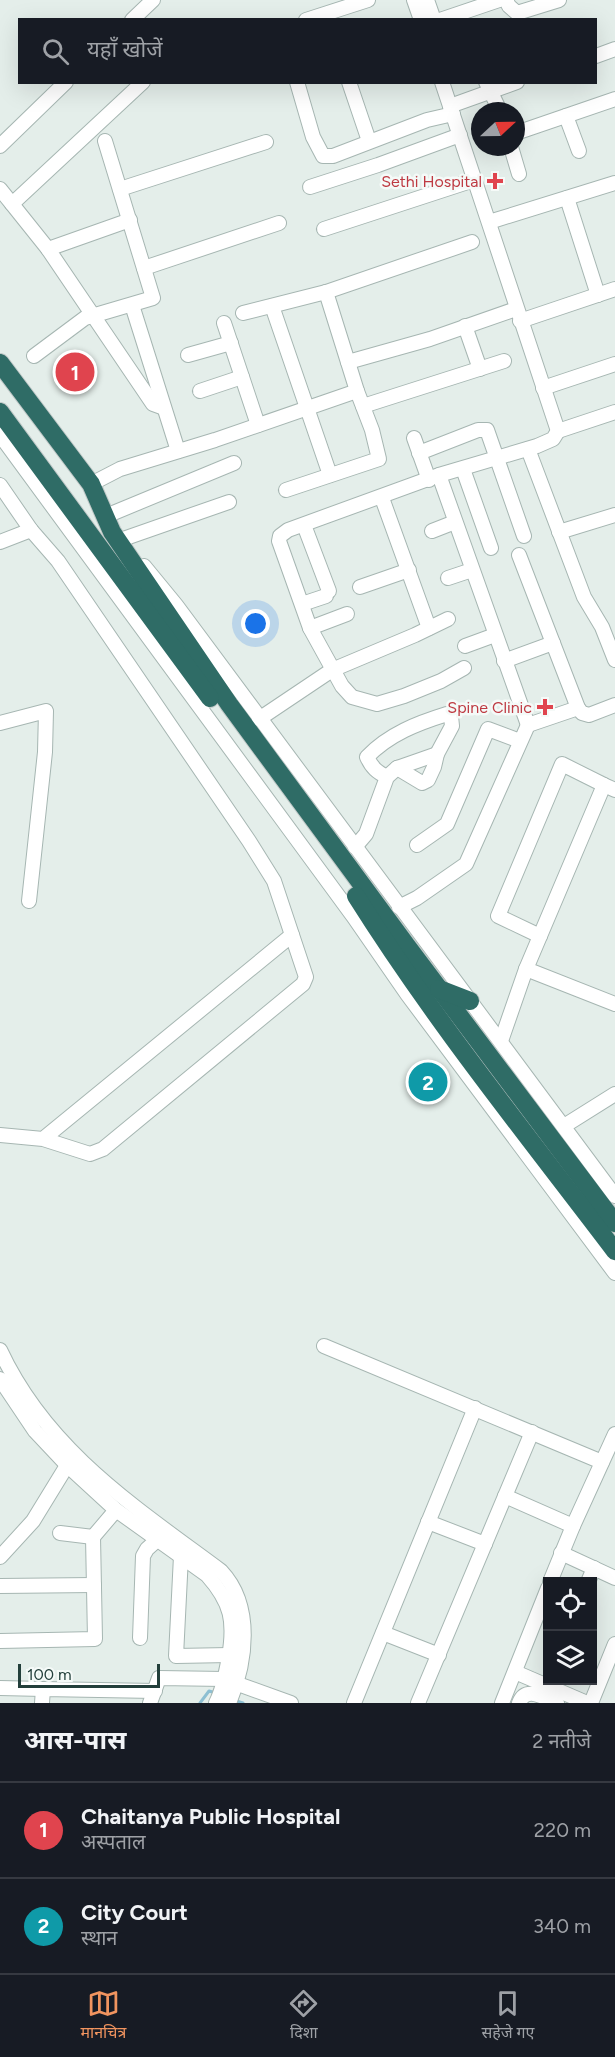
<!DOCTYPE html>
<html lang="hi">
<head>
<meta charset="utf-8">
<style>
	body { margin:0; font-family:Figtree,"Noto Sans Devanagari",sans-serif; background:#20242c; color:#f1f3f6 }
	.controls { position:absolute; right:18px; bottom:18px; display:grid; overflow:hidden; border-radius:0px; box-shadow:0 6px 24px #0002 }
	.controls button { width:54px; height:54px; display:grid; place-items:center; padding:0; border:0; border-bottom:2px solid #363941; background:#171b24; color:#f1f3f6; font:30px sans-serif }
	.compass { position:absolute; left:471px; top:102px; width:54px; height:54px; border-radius:50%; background:#171b24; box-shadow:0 6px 24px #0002; rotate:68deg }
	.scale { position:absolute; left:18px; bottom:15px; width:142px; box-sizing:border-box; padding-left:6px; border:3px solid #233f3b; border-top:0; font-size:16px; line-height:21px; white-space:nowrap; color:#233f3b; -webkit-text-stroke:4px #f5faf8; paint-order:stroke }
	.you { position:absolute; left:256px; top:624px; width:21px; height:21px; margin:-15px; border:4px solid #fff; border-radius:50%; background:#1a73e8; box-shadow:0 0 0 9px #1a73e833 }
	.badge { display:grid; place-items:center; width:39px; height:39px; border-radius:50%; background:#f1945f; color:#fff; font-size:20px; font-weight:700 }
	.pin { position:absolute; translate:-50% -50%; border:3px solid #fff; box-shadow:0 2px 6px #0006 }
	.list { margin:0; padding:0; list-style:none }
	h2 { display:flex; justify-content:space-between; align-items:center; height:78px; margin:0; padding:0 24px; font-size:26px }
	h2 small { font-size:20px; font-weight:400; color:#9ea1a6 }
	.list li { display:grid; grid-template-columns:39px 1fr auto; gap:18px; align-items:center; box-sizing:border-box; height:96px; padding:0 24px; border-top:2px solid #363941 }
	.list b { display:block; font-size:22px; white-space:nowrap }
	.list p { margin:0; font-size:20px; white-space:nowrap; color:#9ea1a6 }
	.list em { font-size:20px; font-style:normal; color:#9ea1a6 }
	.icon { flex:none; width:33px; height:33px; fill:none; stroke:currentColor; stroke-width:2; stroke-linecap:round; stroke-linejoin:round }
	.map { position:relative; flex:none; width:615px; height:1703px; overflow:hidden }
	.search { position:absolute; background:#171b24; box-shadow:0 6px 24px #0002; left:18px; right:18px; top:18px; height:66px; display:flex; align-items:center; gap:15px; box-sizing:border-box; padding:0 21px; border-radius:0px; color:#9ea1a6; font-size:22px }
	.sheet { height:270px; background:#171b24 }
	nav { display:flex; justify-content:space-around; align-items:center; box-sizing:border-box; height:84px; border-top:2px solid #363941; background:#171b24; font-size:16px; color:#9ea1a6 }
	nav a { display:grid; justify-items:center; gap:3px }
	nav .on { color:#f1945f }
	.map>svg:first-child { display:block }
</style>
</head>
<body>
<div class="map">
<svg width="615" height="1703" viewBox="0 0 615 1703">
	<rect width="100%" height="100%" fill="#e4eeea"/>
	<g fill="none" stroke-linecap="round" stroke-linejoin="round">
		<!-- stream -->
		<g stroke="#8dbfd2" stroke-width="3">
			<polyline points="233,1700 243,1703"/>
			<polyline points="200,1703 209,1691 216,1693"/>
		</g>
		<!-- minor casing -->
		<g stroke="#a6b6b2" stroke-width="16">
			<g id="minor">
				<polyline points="414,0 421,20"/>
				<polyline points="427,0 434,20"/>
				<polyline points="506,0 509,6 517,13 559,0"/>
				<polyline points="132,20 153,0"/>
				<polyline points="306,20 368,0"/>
				<polyline points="440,20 499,0"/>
				<polyline points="596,56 615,49"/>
				<polyline points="297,82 313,137 323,156 333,156 427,120 453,114"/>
				<polyline points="349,82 369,141"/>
				<polyline points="442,82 558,431 615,412"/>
				<polyline points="486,82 500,111"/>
				<polyline points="450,106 517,82"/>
				<polyline points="566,116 579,151"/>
				<polyline points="516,133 615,99"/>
				<polyline points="0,146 66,82"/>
				<polyline points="511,147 519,174"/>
				<polyline points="310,187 378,165 460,135"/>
				<polyline points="0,189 12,204 143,82"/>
				<polyline points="120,189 266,142"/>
				<polyline points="567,198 598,295"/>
				<polyline points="12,204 48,249 153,404 164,408"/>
				<polyline points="489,222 615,183"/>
				<polyline points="324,229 474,180"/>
				<polyline points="48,249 130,220"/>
				<polyline points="144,268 279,223"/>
				<polyline points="132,305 178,451"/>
				<polyline points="272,306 330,475"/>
				<polyline points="243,313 326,292 472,242"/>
				<polyline points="520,321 615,289"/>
				<polyline points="224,323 258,425"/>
				<polyline points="465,326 480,369"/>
				<polyline points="188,355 231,343"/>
				<polyline points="34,356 85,318 153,298 105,141"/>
				<polyline points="348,362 430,339 516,309"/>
				<polyline points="543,388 615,364"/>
				<polyline points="200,391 242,377"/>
				<polyline points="363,406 504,361"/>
				<polyline points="0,435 353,916 407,994 615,1273"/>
				<polyline points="414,438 429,480"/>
				<polyline points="528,449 584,597 602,627 615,660"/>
				<polyline points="419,453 478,430 487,430 524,536"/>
				<polyline points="463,469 491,548"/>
				<polyline points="439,475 288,530 280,536 279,541 310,628 342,686 352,697 377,704 404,696 441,681 464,668"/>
				<polyline points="91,484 120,469 215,440 357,391 326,292"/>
				<polyline points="0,485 31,530 58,561 249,841 274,881 292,935"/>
				<polyline points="286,490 379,459 372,430 357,391"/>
				<polyline points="382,498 429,628"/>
				<polyline points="106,516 234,463"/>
				<polyline points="304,525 329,591"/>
				<polyline points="432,531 455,522"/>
				<polyline points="559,532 615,515"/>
				<polyline points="123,539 229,502"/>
				<polyline points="0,542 31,530"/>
				<polyline points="519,555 578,708 528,725 439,475 537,446 553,439 558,431"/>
				<polyline points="144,566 176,605 615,1196"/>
				<polyline points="448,578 472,570"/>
				<polyline points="360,587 409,570"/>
				<polyline points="302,604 326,596"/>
				<polyline points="310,628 347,614"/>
				<polyline points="465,646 495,635"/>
				<polyline points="504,661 553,643"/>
				<polyline points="578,708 582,713 589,715 615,705"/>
				<polyline points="259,719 332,670 415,635 448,619"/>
				<polyline points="0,723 46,711 45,752 29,901"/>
				<polyline points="397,768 437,754"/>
				<polyline points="417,845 447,824 488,729 520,741"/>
				<path d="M355,847l11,-13 21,-57 10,-9 25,15 6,-3 6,-13 3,-13 15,-28 -1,-10 -4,-2c-29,9 -58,20 -80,43 5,11 10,15 20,20"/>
				<polyline points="399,907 417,898 466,864 528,725"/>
				<polyline points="540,936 498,916 562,764 604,785"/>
				<polyline points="526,969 615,1004"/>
				<polyline points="501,1041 526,969 604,785 615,790"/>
				<polyline points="564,1126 615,1094"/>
				<polyline points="0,1135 43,1139 90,1154 103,1149 303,984 306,977 292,935 43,1139"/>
				<polyline points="324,1346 602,1462"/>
				<path d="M0,1350c47,101 135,157 221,221 33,35 25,92 8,132"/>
				<path d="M0,1379l35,52 32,34 49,45 91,65c25,28 28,47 22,82 -3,16 -6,32 -13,46"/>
				<polyline points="505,1496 573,1526"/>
				<polyline points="428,1522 485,1544"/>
				<polyline points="60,1533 93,1537"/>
				<polyline points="561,1553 615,1578"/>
				<polyline points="181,1556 176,1656 229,1655"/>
				<polyline points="0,1557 33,1521 71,1459"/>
				<polyline points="550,1582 573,1526 615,1434"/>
				<polyline points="588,1582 594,1568"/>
				<polyline points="0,1586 94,1585"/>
				<polyline points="383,1633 439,1655"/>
				<polyline points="140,1638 143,1556 147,1549 157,1540"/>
				<polyline points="0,1641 95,1639 93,1537 116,1510"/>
				<polyline points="515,1672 587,1703"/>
				<polyline points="0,1688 43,1689"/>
				<polyline points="42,1703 43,1689 155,1691"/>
				<polyline points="150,1703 159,1678 224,1679 291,1703"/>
				<polyline points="354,1703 475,1408"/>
				<polyline points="418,1703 532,1432"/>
				<polyline points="502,1703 548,1588"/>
				<path d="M519,1703c7,-18 25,-5 38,0"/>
				<polyline points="591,1703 615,1644"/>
			</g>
		</g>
		<!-- highway casing -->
		<g stroke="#c1c9c8" stroke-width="20">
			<g id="highway">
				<polyline points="0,363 91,484 112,532 229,704 407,946 615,1223"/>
				<polyline points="0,412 210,698"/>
				<path d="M356,896c78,124 171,239 259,355"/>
				<polyline points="439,989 470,1001"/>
			</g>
		</g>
		<!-- minor -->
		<use href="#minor" stroke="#fff" stroke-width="14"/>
		<!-- highway -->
		<use href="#highway" stroke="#2f6c66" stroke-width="18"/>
	</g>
	<!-- markers -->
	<g fill="#e0444e" stroke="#f5faf8" stroke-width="2">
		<path d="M492 172h6v6h6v6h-6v6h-6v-6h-6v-6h6z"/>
		<path d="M542 698h6v6h6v6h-6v6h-6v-6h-6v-6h6z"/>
	</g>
	<g text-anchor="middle" stroke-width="5" stroke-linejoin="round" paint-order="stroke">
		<!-- health labels -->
		<g font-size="16" fill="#be3a42" stroke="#f5faf8" text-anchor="end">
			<text x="482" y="187">Sethi Hospital</text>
			<text x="532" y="713">Spine Clinic</text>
		</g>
	</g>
</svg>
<div class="controls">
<button><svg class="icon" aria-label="locate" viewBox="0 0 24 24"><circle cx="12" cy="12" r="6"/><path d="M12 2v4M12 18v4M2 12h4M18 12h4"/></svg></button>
<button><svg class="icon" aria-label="layers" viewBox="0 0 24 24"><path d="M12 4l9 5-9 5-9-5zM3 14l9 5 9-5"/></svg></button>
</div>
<svg class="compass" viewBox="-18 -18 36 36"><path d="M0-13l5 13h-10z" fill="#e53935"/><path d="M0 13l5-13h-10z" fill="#9ea1a6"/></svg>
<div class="scale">100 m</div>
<div class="you"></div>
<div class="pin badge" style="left:75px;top:372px;background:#e0444e">1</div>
<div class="pin badge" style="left:428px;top:1082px;background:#0f9aa8">2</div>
<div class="search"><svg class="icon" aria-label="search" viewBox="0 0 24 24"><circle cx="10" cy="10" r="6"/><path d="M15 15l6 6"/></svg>यहाँ खोजें</div>
</div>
<section class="sheet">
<h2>आस-पास<small>2 नतीजे</small></h2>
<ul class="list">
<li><span class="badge" style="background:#e0444e">1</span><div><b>Chaitanya Public Hospital</b><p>अस्पताल</p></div><em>220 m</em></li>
<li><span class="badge" style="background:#0f9aa8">2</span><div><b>City Court</b><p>स्थान</p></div><em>340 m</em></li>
</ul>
</section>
<nav>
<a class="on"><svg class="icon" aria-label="map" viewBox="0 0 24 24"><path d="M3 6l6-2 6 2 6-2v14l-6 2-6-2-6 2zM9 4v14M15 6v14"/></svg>मानचित्र</a>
<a><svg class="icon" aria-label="directions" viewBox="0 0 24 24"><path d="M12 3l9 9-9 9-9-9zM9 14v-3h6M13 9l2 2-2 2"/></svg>दिशा</a>
<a><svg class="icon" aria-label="saved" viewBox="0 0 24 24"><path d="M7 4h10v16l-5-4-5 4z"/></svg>सहेजे गए</a>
</nav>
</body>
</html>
